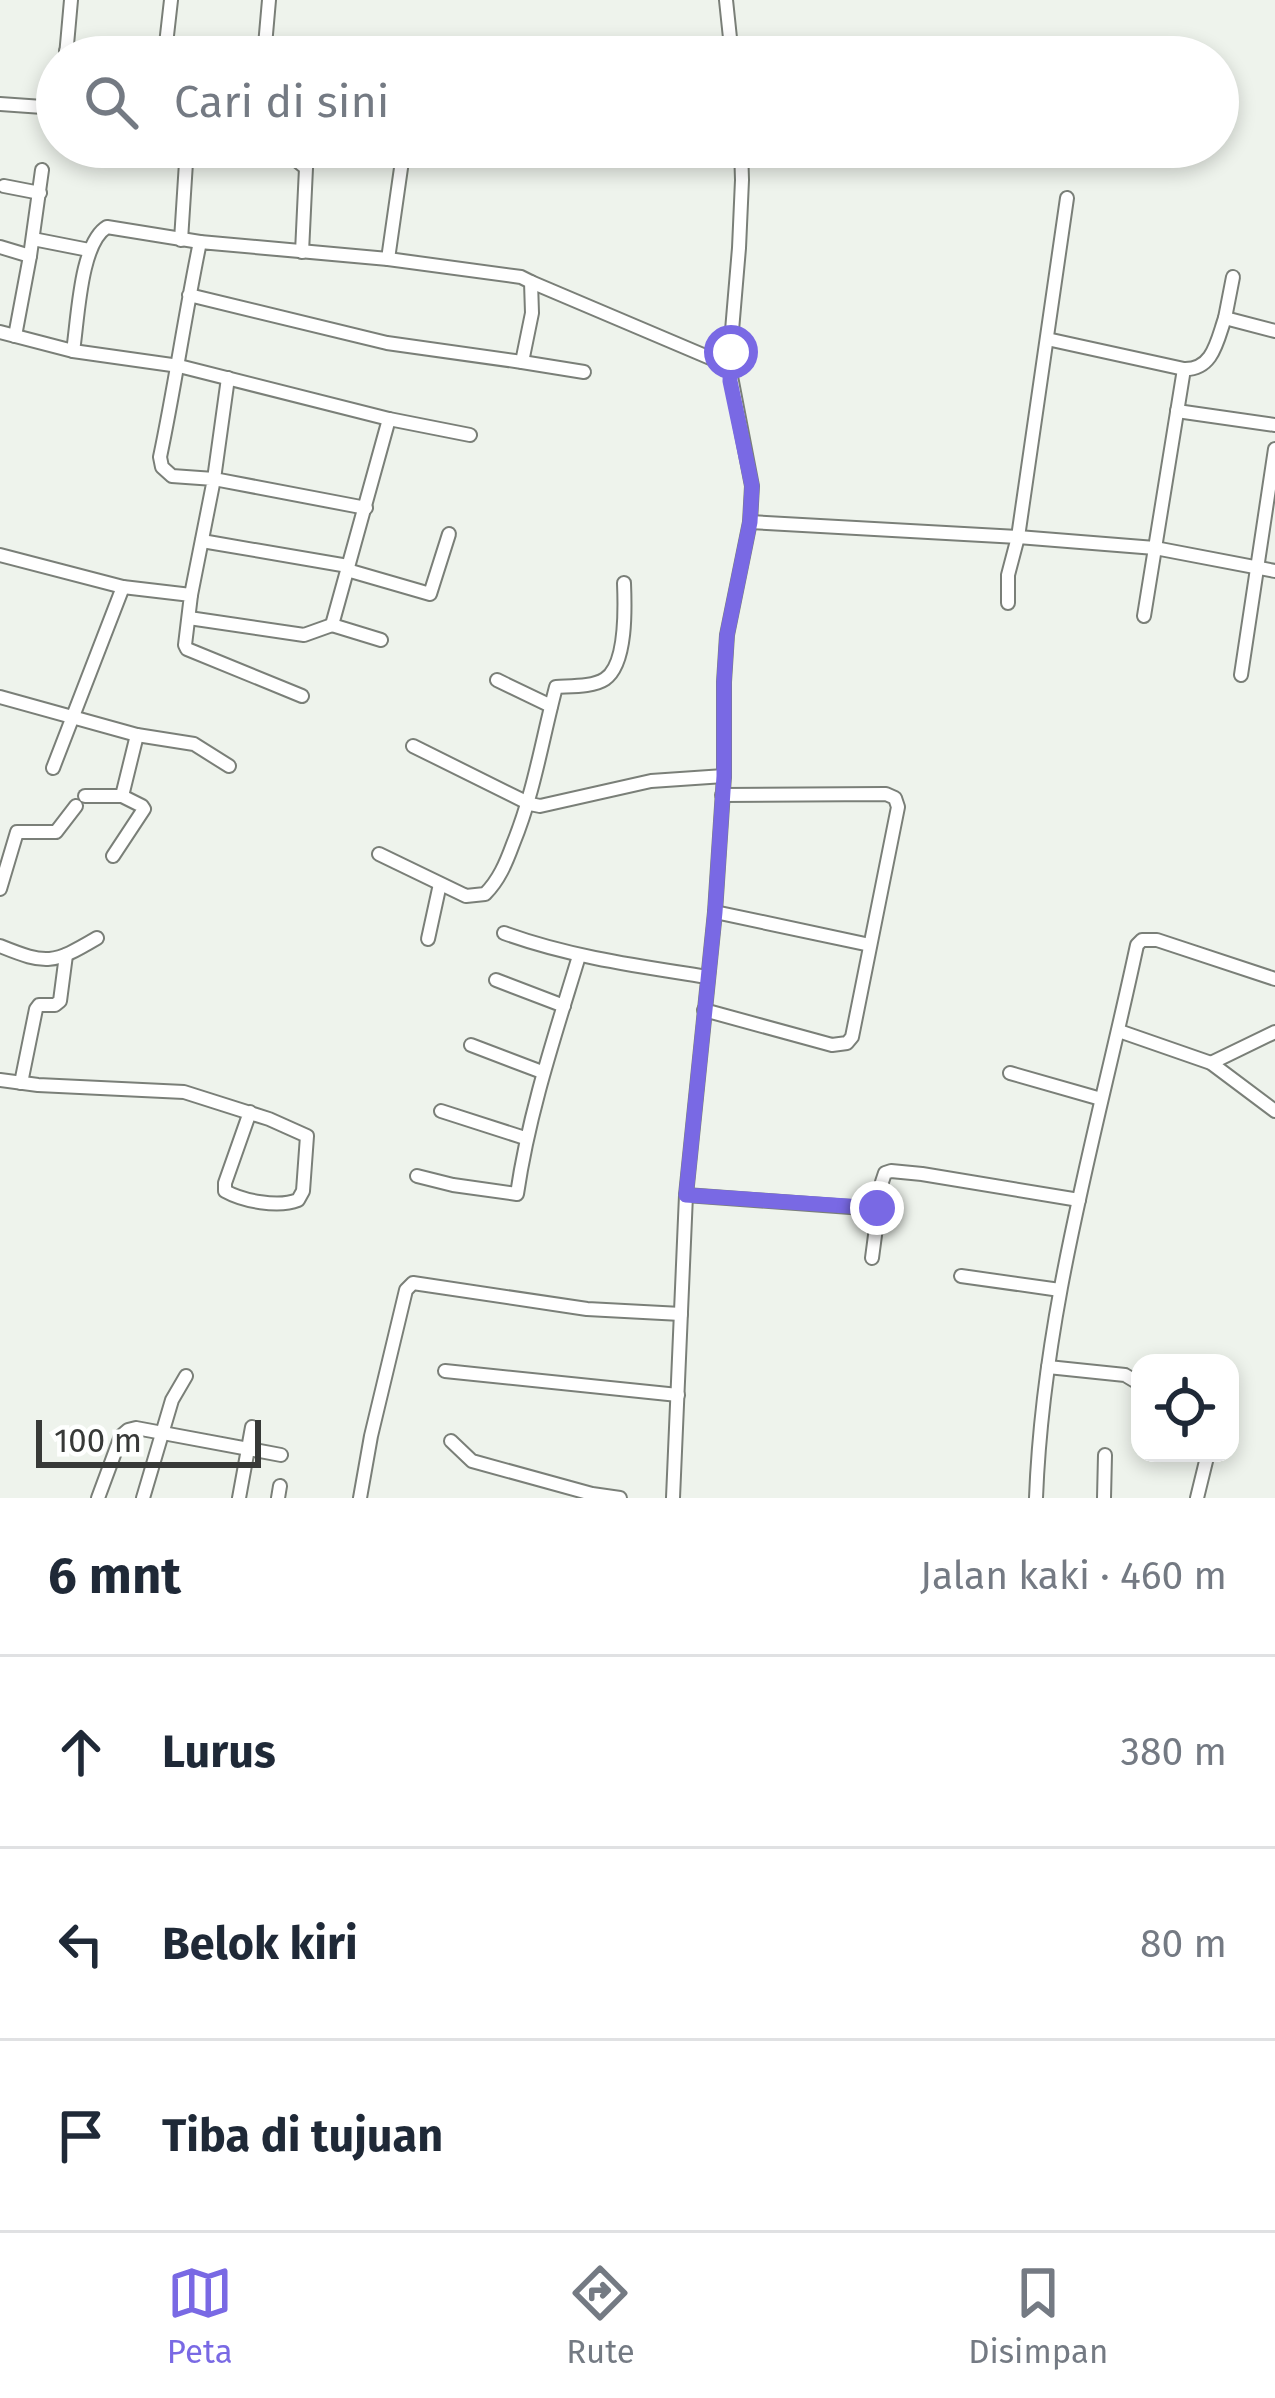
<!DOCTYPE html>
<html lang="id">
<head>
<meta charset="utf-8">
<style>
	body { margin:0; font-family:"Fira Sans",sans-serif; background:#f6f6f7; color:#1f2937 }
	.controls { position:absolute; right:36px; bottom:36px; display:grid; overflow:hidden; border-radius:24px; box-shadow:0 6px 18px #0003 }
	.controls button { width:108px; height:108px; display:grid; place-items:center; padding:0; border:0; border-bottom:3px solid #e0e1e3; background:#fff; color:#1f2937; font:60px sans-serif }
	.scale { position:absolute; left:36px; bottom:30px; width:225px; box-sizing:border-box; padding-left:12px; border:6px solid #373937; border-top:0; font-size:33px; line-height:42px; white-space:nowrap; color:#373937; -webkit-text-stroke:9px #fefffe; paint-order:stroke }
	.stop { position:absolute; width:36px; height:36px; margin:-27px; border:9px solid #7969e4; border-radius:50%; background:#fff }
	.stop.end { background:#7969e4; border-color:#fff; box-shadow:0 3px 12px #0008 }
	.list { margin:0; padding:0; list-style:none }
	h2 { display:flex; justify-content:space-between; align-items:center; height:156px; margin:0; padding:0 48px; font-size:51px }
	h2 small { font-size:39px; font-weight:400; color:#747a83 }
	.list li { display:grid; grid-template-columns:78px 1fr auto; gap:36px; align-items:center; box-sizing:border-box; height:192px; padding:0 48px; border-top:3px solid #e0e1e3 }
	.list b { display:block; font-size:45px; white-space:nowrap }
	.list em { font-size:39px; font-style:normal; color:#747a83 }
	.icon { flex:none; width:66px; height:66px; fill:none; stroke:currentColor; stroke-width:2; stroke-linecap:round; stroke-linejoin:round }
	.map { position:relative; flex:none; width:1275px; height:1498px; overflow:hidden }
	.search { position:absolute; background:#fff; box-shadow:0 6px 18px #0003; left:36px; right:36px; top:36px; height:132px; display:flex; align-items:center; gap:30px; box-sizing:border-box; padding:0 42px; border-radius:66px; color:#747a83; font-size:45px }
	.sheet { height:732px; background:#fff }
	nav { display:flex; justify-content:space-around; align-items:center; box-sizing:border-box; height:168px; border-top:3px solid #e0e1e3; background:#fff; font-size:33px; color:#747a83 }
	nav a { display:grid; justify-items:center; gap:6px }
	nav .on { color:#7969e4 }
	.map>svg:first-child { display:block }
</style>
</head>
<body>
<div class="map">
<svg width="1275" height="1498" viewBox="0 0 1275 1498">
	<rect width="100%" height="100%" fill="#eef3ec"/>
	<g fill="none" stroke-linecap="round" stroke-linejoin="round">
		<!-- minor casing -->
		<g stroke="#7a7f78" stroke-width="16">
			<g id="minor">
				<polyline points="726,0 732,57"/>
				<polyline points="66,51 264,57 269,0"/>
				<polyline points="165,53 171,0"/>
				<polyline points="66,56 71,0"/>
				<polyline points="0,104 57,108"/>
				<polyline points="236,147 290,155 306,168 302,252"/>
				<polyline points="4,186 40,193"/>
				<polyline points="33,239 89,250"/>
				<polyline points="181,240 187,147"/>
				<polyline points="0,247 30,256"/>
				<polyline points="388,259 404,147"/>
				<polyline points="531,282 729,366"/>
				<path d="M189,295l198,48 135,19 10,-49 -1,-31 -10,-5 -133,-18 -188,-17c-15,72 -25,144 -40,215l2,10 10,9 42,3 -23,116"/>
				<polyline points="1225,318 1233,277"/>
				<polyline points="0,332 73,351 179,366 389,419 470,435"/>
				<polyline points="15,336 30,256 42,170"/>
				<polyline points="1047,339 1184,369"/>
				<path d="M73,351c5,-31 7,-108 34,-124l93,15"/>
				<polyline points="522,362 584,372"/>
				<polyline points="228,378 214,479 366,508"/>
				<polyline points="1177,411 1275,425"/>
				<polyline points="750,522 1018,537 1155,548 1275,571"/>
				<polyline points="202,541 348,566"/>
				<polyline points="0,555 123,587 191,595 185,645 187,649 302,696"/>
				<polyline points="347,570 430,594 449,534"/>
				<polyline points="1008,603 1008,575 1018,537 1067,198"/>
				<path d="M1144,616l40,-247c29,1 33,-28 41,-51l50,13"/>
				<polyline points="189,618 304,635 332,625"/>
				<polyline points="381,640 332,625 389,419"/>
				<polyline points="1241,675 1275,449"/>
				<polyline points="497,680 551,706"/>
				<polyline points="0,697 137,735 194,744 229,766"/>
				<polyline points="413,746 530,804 540,806 651,781 724,776"/>
				<polyline points="53,768 123,587"/>
				<polyline points="85,796 122,796"/>
				<path d="M379,854l87,42 19,-2c14,-14 21,-31 28,-50 21,-51 29,-104 43,-157 15,-1 37,0 49,-8 22,-15 20,-72 19,-96"/>
				<polyline points="113,856 144,809 142,806 122,796 137,735"/>
				<polyline points="0,889 17,832 56,832 76,806"/>
				<polyline points="715,912 870,945"/>
				<path d="M504,933c66,24 134,33 204,44"/>
				<polyline points="428,939 440,884"/>
				<path d="M0,946c47,19 53,18 97,-8"/>
				<polyline points="496,980 564,1006"/>
				<polyline points="704,1010 832,1045 847,1043 852,1037 898,807 895,798 886,794 722,795"/>
				<polyline points="1119,1031 1211,1063 1275,1111"/>
				<polyline points="471,1045 542,1072"/>
				<polyline points="1211,1063 1275,1032"/>
				<polyline points="1010,1073 1101,1099"/>
				<path d="M0,1080l38,5 146,7 85,27 38,17 -4,55 -5,9c-20,8 -55,1 -73,-9v-8l25,-71"/>
				<polyline points="21,1083 36,1009 39,1005 55,1005 60,1001 66,955"/>
				<polyline points="441,1111 525,1138"/>
				<path d="M417,1176l36,9 64,9c12,-82 38,-159 62,-238"/>
				<polyline points="686,1195 877,1209"/>
				<polyline points="872,1258 882,1182 885,1173 891,1171 922,1174 1079,1200"/>
				<polyline points="961,1276 1060,1290"/>
				<polyline points="1048,1367 1125,1375 1140,1384"/>
				<polyline points="445,1371 678,1395"/>
				<polyline points="451,1441 472,1461 592,1494 620,1498"/>
				<polyline points="98,1498 121,1436 128,1430 136,1428 281,1455"/>
				<polyline points="143,1498 172,1400 186,1376"/>
				<polyline points="239,1498 252,1427"/>
				<polyline points="278,1498 280,1486"/>
				<polyline points="360,1498 371,1436 406,1290 413,1283 587,1309 681,1314"/>
				<polyline points="673,1498 686,1195 715,912 724,776 724,682 727,635 750,522 752,486 729,366 739,248 742,180 741,147"/>
				<path d="M1036,1498c7,-188 62,-370 101,-553l5,-5h15l118,39"/>
				<polyline points="1104,1498 1105,1455"/>
				<polyline points="1197,1498 1208,1453"/>
			</g>
		</g>
		<!-- minor -->
		<use href="#minor" stroke="#fff" stroke-width="12"/>
	</g>
	<g fill="none" stroke-linecap="round" stroke-linejoin="round">
		<!-- route -->
		<polyline stroke="#7969e4" stroke-width="15" points="731,352 730,381 752,486 750,522 727,635 724,682 724,776 715,912 686,1195 877,1208"/>
	</g>
</svg>
<div class="controls">
<button><svg class="icon" aria-label="locate" viewBox="0 0 24 24"><circle cx="12" cy="12" r="6"/><path d="M12 2v4M12 18v4M2 12h4M18 12h4"/></svg></button>
</div>
<div class="scale">100 m</div>
<div class="stop" style="left:731px;top:352px"></div>
<div class="stop end" style="left:877px;top:1208px"></div>
<div class="search"><svg class="icon" aria-label="search" viewBox="0 0 24 24"><circle cx="10" cy="10" r="6"/><path d="M15 15l6 6"/></svg>Cari di sini</div>
</div>
<section class="sheet">
<h2>6 mnt<small>Jalan kaki · 460 m</small></h2>
<ul class="list">
<li><svg class="icon" aria-label="ahead" viewBox="0 0 24 24"><path d="M12 20V5M6 11l6-6 6 6"/></svg><div><b>Lurus</b></div><em>380 m</em></li>
<li><svg class="icon" aria-label="left" viewBox="0 0 24 24"><path d="M17 20v-9H6M10 6l-5 5 5 5"/></svg><div><b>Belok kiri</b></div><em>80 m</em></li>
<li><svg class="icon" aria-label="arrive" viewBox="0 0 24 24"><path d="M6 21V4h12l-3 4 3 4H6"/></svg><div><b>Tiba di tujuan</b></div></li>
</ul>
</section>
<nav>
<a class="on"><svg class="icon" aria-label="map" viewBox="0 0 24 24"><path d="M3 6l6-2 6 2 6-2v14l-6 2-6-2-6 2zM9 4v14M15 6v14"/></svg>Peta</a>
<a><svg class="icon" aria-label="directions" viewBox="0 0 24 24"><path d="M12 3l9 9-9 9-9-9zM9 14v-3h6M13 9l2 2-2 2"/></svg>Rute</a>
<a><svg class="icon" aria-label="saved" viewBox="0 0 24 24"><path d="M7 4h10v16l-5-4-5 4z"/></svg>Disimpan</a>
</nav>
</body>
</html>
